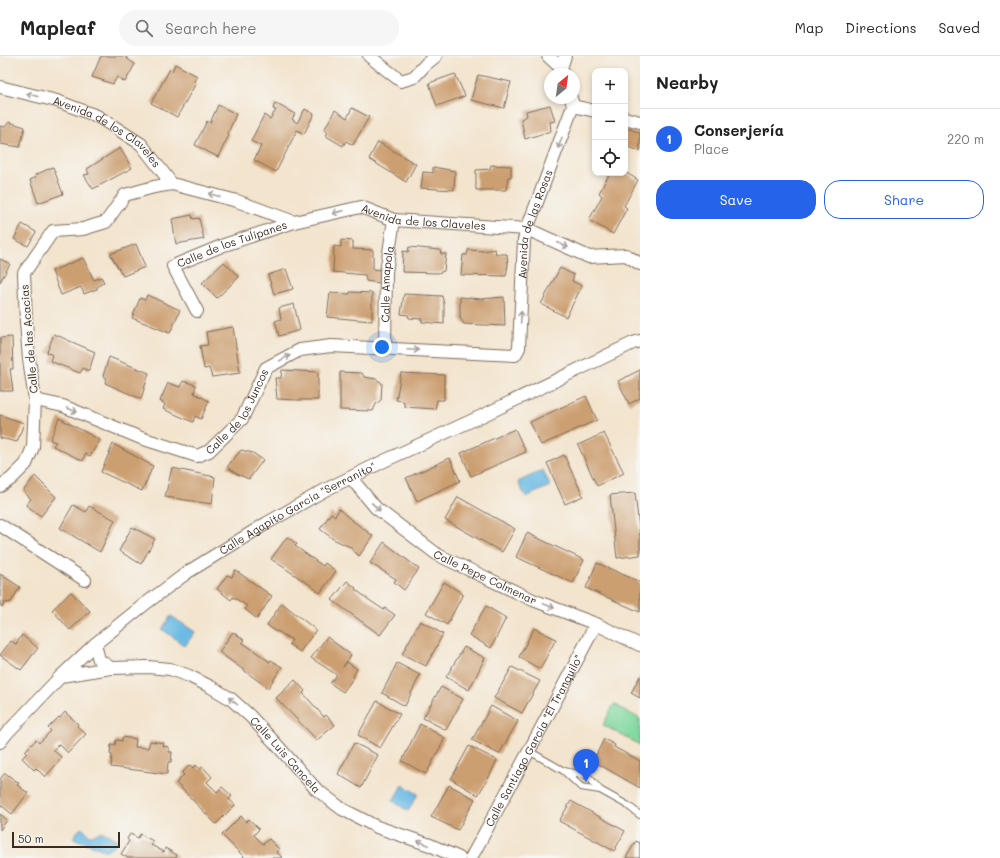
<!DOCTYPE html>
<html lang="en">
<head>
<meta charset="utf-8">
<style>
	body { margin:0; font-family:Mali,sans-serif; background:#f6f6f6; color:#222 }
	.controls { position:absolute; right:12px; top:12px; display:grid; overflow:hidden; border-radius:8px; box-shadow:0 2px 6px #0003 }
	.controls button { width:36px; height:36px; display:grid; place-items:center; padding:0; border:0; border-bottom:1px solid #e0e0e0; background:#fff; color:#222; font:20px sans-serif }
	.compass { position:absolute; left:544px; top:12px; width:36px; height:36px; border-radius:50%; background:#fff; box-shadow:0 2px 6px #0003; rotate:29deg }
	.scale { position:absolute; left:12px; bottom:10px; width:108px; box-sizing:border-box; padding-left:4px; border:2px solid #3b2a1e; border-top:0; font-size:11px; line-height:14px; white-space:nowrap; color:#3b2a1e; -webkit-text-stroke:3px #f6f6f2; paint-order:stroke }
	.you { position:absolute; left:382px; top:291px; width:14px; height:14px; margin:-10px; border:3px solid #fff; border-radius:50%; background:#1a73e8; box-shadow:0 0 0 6px #1a73e833 }
	.badge { display:grid; place-items:center; width:26px; height:26px; border-radius:50%; background:#2563eb; color:#fff; font-size:13px; font-weight:700 }
	.pin { position:absolute; translate:-50% -33px; filter:drop-shadow(0 1px 2px #0008) }
	.pin::after { content:''; position:absolute; top:21px; width:14px; height:12px; background:inherit; clip-path:polygon(0 0,100% 0,50% 100%) }
	.list { margin:0; padding:0; list-style:none }
	h2 { display:flex; justify-content:space-between; align-items:center; height:52px; margin:0; padding:0 16px; font-size:17px }
	h2 small { font-size:13px; font-weight:400; color:#767676 }
	.list li { display:grid; grid-template-columns:26px 1fr auto; gap:12px; align-items:center; box-sizing:border-box; height:60px; padding:0 16px; border-top:1px solid #e0e0e0 }
	.list b { display:block; font-size:15px; white-space:nowrap }
	.list p { margin:0; font-size:13px; white-space:nowrap; color:#767676 }
	.list em { font-size:13px; font-style:normal; color:#767676 }
	.actions { display:flex; gap:8px; padding:12px 16px }
	.actions a { flex:1; padding:9px 0; border:1px solid #2563eb; border-radius:16px; text-align:center; font-size:14px; color:#2563eb }
	.actions .main { background:#2563eb; color:#fff }
	.icon { flex:none; width:22px; height:22px; fill:none; stroke:currentColor; stroke-width:2; stroke-linecap:round; stroke-linejoin:round }
	.map { position:relative; flex:none; width:640px; height:802px; overflow:hidden }
	header { display:flex; align-items:center; gap:24px; box-sizing:border-box; height:56px; padding:0 20px; background:#fff; border-bottom:1px solid #e0e0e0 }
	header strong { font-size:19px }
	nav { display:flex; gap:22px; margin-inline-start:auto; font-size:14px }
	.search { width:280px; height:36px; background:#f6f6f6; display:flex; align-items:center; gap:10px; box-sizing:border-box; padding:0 14px; border-radius:22px; color:#767676; font-size:15px }
	main { display:flex }
	aside { flex:1; background:#fff }
	.map>svg:first-child { display:block }
</style>
</head>
<body>
<header>
<strong>Mapleaf</strong>
<div class="search"><svg class="icon" aria-label="search" viewBox="0 0 24 24"><circle cx="10" cy="10" r="6"/><path d="M15 15l6 6"/></svg>Search here</div>
<nav><a>Map</a><a>Directions</a><a>Saved</a></nav>
</header>
<main>
<div class="map">
<svg width="640" height="802" viewBox="0 0 640 802">
	<rect width="100%" height="100%" fill="#f6f6f2"/>
	<filter id="ink" filterUnits="userSpaceOnUse"><feTurbulence type="fractalNoise" baseFrequency=".025" numOctaves="2"/><feDisplacementMap in="SourceGraphic" scale="8" xChannelSelector="R" yChannelSelector="G"/><feConvolveMatrix kernelMatrix="1 2 1 2 8 2 1 2 1" color-interpolation-filters="sRGB"/></filter>
	<filter id="wash" filterUnits="userSpaceOnUse"><feTurbulence type="fractalNoise" baseFrequency=".012" numOctaves="4" result="noise"/><feDisplacementMap in="SourceGraphic" scale="16" xChannelSelector="R" yChannelSelector="G"/><feGaussianBlur stdDeviation="0.9" result="paint"/><feColorMatrix in="noise" values="0 0 0 0 0 0 0 0 0 0 0 0 0 0 0 0 0 1.4 0 .05"/><feComposite in="paint" operator="in"/></filter>
	<g filter="url(#wash)">
		<rect width="100%" height="100%" fill="#f3e4cd"/>
		<!-- green -->
		<polygon fill="#7fd89f" stroke="#5d815e" points="614,648 640,663 640,689 603,669"/>
		<!-- water -->
		<g fill="#6abae5" stroke="#527282">
			<polygon points="543,414 550,430 526,441 518,426"/>
			<polygon points="171,560 195,576 185,590 162,573"/>
			<polygon points="402,729 418,738 408,755 393,745"/>
			<path d="M81,772c9,6 9,11 20,3l17,9c-4,6 -6,10 -14,10l-31,-12 3,-5z"/>
		</g>
		<g id="blocks">
			<!-- building -->
			<g fill="#cc9f71">
				<polygon points="101,0 127,0 126,2 135,8 125,26 117,21 113,28 92,21"/>
				<polygon points="175,8 197,20 194,25 196,27 177,61 151,47 170,13 172,15"/>
				<polygon points="455,18 465,40 437,50 429,27"/>
				<polygon points="478,19 511,26 504,52 471,44"/>
				<polygon points="275,47 295,58 292,63 297,67 305,53 314,58 304,78 297,74 276,116 254,104 261,90 251,85 264,59 270,63 276,54 273,53"/>
				<polygon points="218,49 236,58 228,77 229,79 218,101 195,89 207,65 210,67"/>
				<polygon points="550,49 555,65 550,66 551,75 525,83 521,63 527,60 526,55"/>
				<polygon points="352,52 369,61 353,89 346,85 343,90 326,80 328,76 324,74 335,54 347,62"/>
				<polygon points="9,66 25,71 20,91 0,88 0,70 5,71"/>
				<polygon points="627,72 640,77 640,95 625,90 625,77"/>
				<polygon points="378,86 416,108 406,126 369,103"/>
				<polygon points="120,92 132,112 93,133 84,119 89,118 87,113"/>
				<polygon points="491,109 511,110 511,121 508,121 506,134 476,134 476,114 490,113"/>
				<polygon points="53,111 63,138 38,147 30,124 36,121 35,119"/>
				<polygon points="433,111 455,115 454,134 421,132 423,116 433,117"/>
				<polygon points="625,116 638,124 624,150 627,152 613,178 589,164 602,140 599,137 610,117 625,117"/>
				<polygon points="192,159 193,163 199,162 204,183 176,188 172,163"/>
				<polygon points="22,168 36,176 28,190 14,183"/>
				<polygon points="341,184 353,185 353,193 373,194 373,213 380,214 380,227 366,225 365,219 333,216 334,190 341,191"/>
				<polygon points="136,188 145,211 123,220 110,198"/>
				<polygon points="409,191 440,194 441,198 446,198 444,215 438,217 402,216 403,195 408,196"/>
				<polygon points="495,193 496,198 507,198 508,209 506,220 461,219 463,199 467,199 468,194 483,195"/>
				<polygon points="83,202 94,224 101,221 104,226 97,231 97,233 84,238 81,231 61,239 52,215"/>
				<polygon points="0,203 10,208 0,226"/>
				<polygon points="224,206 239,221 217,242 202,227"/>
				<polygon points="560,212 574,219 572,225 582,230 566,261 541,248"/>
				<polygon points="286,213 293,233 274,238 268,219"/>
				<polygon points="350,236 372,237 372,265 327,261 330,237 350,238"/>
				<polygon points="404,238 442,240 444,248 444,268 422,266 422,263 409,262 408,259 401,258"/>
				<polygon points="147,239 180,254 170,277 132,262 140,242 145,244"/>
				<polygon points="460,241 481,243 504,241 505,270 464,268 460,262"/>
				<polygon points="294,248 300,274 279,280 275,265 281,263 279,252"/>
				<polygon points="233,271 240,317 212,321 209,312 204,313 200,290 208,289 206,276"/>
				<polygon points="54,278 95,296 89,315 83,312 80,317 50,305 52,299 47,296"/>
				<polygon points="12,281 13,313 10,313 13,335 0,335 0,282"/>
				<polygon points="109,301 149,317 141,343 105,327 107,322 103,320"/>
				<polygon points="282,314 318,316 318,344 297,344 277,343 275,322 281,322"/>
				<polygon points="640,314 640,342 629,348 618,325"/>
				<polygon points="340,316 362,317 364,321 376,323 382,327 381,344 376,348 373,355 340,354"/>
				<polygon points="401,317 444,319 444,344 437,344 435,353 405,351 403,345 396,344"/>
				<polygon points="183,325 196,329 194,337 209,345 201,363 195,360 193,366 163,353 165,348 160,345 168,327 180,331"/>
				<polygon points="586,340 597,364 541,389 530,366"/>
				<polygon points="0,359 24,367 17,386 0,382"/>
				<polygon points="59,362 100,384 90,400 85,398 83,405 53,390 56,386 50,384"/>
				<polygon points="515,373 526,396 471,420 461,397"/>
				<polygon points="604,377 624,417 597,430 578,389"/>
				<polygon points="113,388 153,410 142,435 101,416"/>
				<polygon points="241,394 253,397 263,404 249,423 237,418 227,411"/>
				<polygon points="564,399 583,440 565,448 547,407"/>
				<polygon points="450,402 460,425 417,445 406,422"/>
				<polygon points="172,412 215,421 212,448 165,441"/>
				<polygon points="35,420 56,441 41,460 26,449 31,443 23,435"/>
				<polygon points="635,437 640,481 640,499 617,502 610,439"/>
				<polygon points="458,441 515,473 502,496 445,464"/>
				<polygon points="73,449 86,456 89,450 115,464 100,496 60,472"/>
				<polygon points="339,453 349,462 373,480 359,500 350,491 333,483 320,473 331,457 335,460"/>
				<polygon points="132,471 155,483 141,508 119,495"/>
				<polygon points="527,477 584,504 573,527 516,501"/>
				<polygon points="287,481 297,488 295,490 323,510 325,507 336,515 320,537 310,529 271,503"/>
				<polygon points="384,486 419,513 404,534 394,526 396,523 370,507"/>
				<polygon points="597,507 640,526 640,556 586,532"/>
				<polygon points="235,514 272,540 257,563 245,553 247,550 233,541 231,544 217,533 227,519 232,521"/>
				<polygon points="0,518 20,531 11,546 7,547 5,546 2,551 0,549"/>
				<polygon points="347,525 356,532 355,533 369,544 384,554 385,552 395,559 380,579 332,544"/>
				<polygon points="444,526 463,538 447,569 426,557"/>
				<polygon points="71,536 90,555 70,574 52,554"/>
				<polygon points="282,547 316,574 300,596 289,588 292,584 277,575 276,576 267,569"/>
				<polygon points="486,550 506,562 491,592 469,579"/>
				<polygon points="420,565 443,578 426,610 402,598"/>
				<polygon points="534,572 556,583 540,613 519,601"/>
				<polygon points="233,576 244,584 242,586 270,606 271,604 282,611 268,632 219,596"/>
				<polygon points="22,579 38,592 21,614 0,599 11,585 16,588"/>
				<polygon points="327,581 351,599 343,611 347,606 357,613 353,620 354,621 343,636 330,627 337,619 311,602"/>
				<polygon points="464,591 485,602 469,634 446,621"/>
				<polygon points="397,607 420,619 405,650 382,637"/>
				<polygon points="512,611 540,625 522,657 494,642"/>
				<polygon points="640,620 640,642 631,637"/>
				<polygon points="295,624 305,635 303,637 324,661 326,659 335,669 317,684 276,642"/>
				<polygon points="441,631 463,643 446,674 423,662"/>
				<polygon points="377,645 400,658 380,692 358,679"/>
				<polygon points="491,650 518,665 499,698 472,684"/>
				<polygon points="65,656 78,668 77,670 86,678 68,697 59,688 53,694 62,702 45,721 36,712 34,714 22,702 27,697 25,695 36,684 39,687 51,675 48,672 59,661 60,662"/>
				<polygon points="420,668 445,682 426,718 402,705"/>
				<polygon points="122,681 136,683 135,691 148,692 150,685 164,687 163,690 169,691 169,696 172,696 171,706 168,706 167,718 111,711 112,699 110,698 111,689 115,689 116,684 122,685"/>
				<polygon points="604,683 615,689 614,691 640,705 640,732 593,705"/>
				<polygon points="354,687 378,699 361,732 338,718"/>
				<polygon points="469,690 497,704 489,721 478,739 451,723"/>
				<polygon points="190,709 193,712 196,709 200,713 203,711 212,721 207,726 217,736 222,731 232,740 229,743 235,749 216,768 176,727 184,719 182,717"/>
				<polygon points="5,717 19,727 17,729 28,737 12,758 1,749 0,751 0,723"/>
				<polygon points="449,729 475,743 458,774 431,761"/>
				<polygon points="571,745 625,775 614,795 559,765"/>
				<polygon points="0,758 7,764 0,774"/>
				<polygon points="241,760 246,766 249,763 259,773 254,779 263,788 269,783 279,793 276,796 282,801 280,802 245,802 222,779"/>
				<polygon points="130,778 138,782 140,778 153,785 151,789 164,796 165,792 177,799 176,802 128,802 121,798 129,785 127,783"/>
				<polygon points="636,785 640,787 640,802 626,802"/>
			</g>
		</g>
	</g>
	<g filter="url(#ink)">
		<use href="#blocks" fill-opacity="0" stroke="#7b6b5b" stroke-width="1"/>
		<g fill="none" stroke-linecap="round" stroke-linejoin="round">
			<!-- service casing -->
			<g stroke="#7b6b5b" stroke-width="8">
				<g id="service">
					<polyline points="529,695 564,715 581,731 600,734"/>
					<polyline points="564,715 588,720 600,734 627,749 640,759"/>
				</g>
			</g>
			<!-- minor casing -->
			<g stroke="#7b6b5b" stroke-width="14">
				<g id="minor">
					<polyline points="369,0 401,25 414,21 426,8 436,0"/>
					<polyline points="548,0 561,12"/>
					<polyline points="563,18 561,12 565,0"/>
					<path id="s1" d="M0,31l57,14 40,15 44,28 31,40 65,17 57,21 67,-15 33,13 133,9 62,28 37,-2 14,9"/>
					<polyline points="573,50 595,55"/>
					<polyline points="625,62 640,66"/>
					<path id="s2" d="M197,255l-24,-45 51,-21 70,-23"/>
					<path id="s3" d="M385,293l1,-77 8,-52"/>
					<path id="s4" d="M35,344l28,6 78,32 56,18 12,-5 33,-32 24,-51 34,-18 31,-4 184,9 4,-7 5,-108 3,-11 46,-123 -2,-8"/>
					<path id="s5" d="M351,422l25,30 62,47 95,45 63,24 44,21"/>
					<polyline points="0,430 11,423 26,408 33,391 35,344 29,303 26,266 24,217 53,175 83,173 106,166 125,139 154,131 172,128"/>
					<polyline points="0,469 85,524"/>
					<polyline points="95,588 99,604 111,612"/>
					<path id="s6" d="M61,620l50,-8 37,-1 22,2 19,7 22,11 20,12 19,17 26,28 40,45 26,20 35,18 53,18 29,13"/>
					<path id="s7" d="M0,686l7,-9 54,-57 34,-32 50,-40 43,-32 79,-49 58,-33 59,-29 102,-47 147,-71 7,-2"/>
					<path id="s8" d="M471,802l58,-107 67,-127"/>
				</g>
			</g>
			<!-- service -->
			<use href="#service" stroke="#fff" stroke-width="6"/>
			<!-- minor -->
			<use href="#minor" stroke="#fff" stroke-width="12"/>
		</g>
		<!-- one-way arrows -->
		<defs><path id="oneway-shaft" d="M-6 0H5M1.5-3L5.5 0L1.5 3" fill="none" stroke-width="1.6" stroke-linecap="round" stroke-linejoin="round"/></defs>
		<g stroke="#a79f9a">
			<use href="#oneway-shaft" transform="translate(32 39) rotate(-166)"/>
			<use href="#oneway-shaft" transform="translate(560 87) rotate(110)"/>
			<use href="#oneway-shaft" transform="translate(214 139) rotate(-166)"/>
			<use href="#oneway-shaft" transform="translate(338 156) rotate(167)"/>
			<use href="#oneway-shaft" transform="translate(563 189) rotate(25)"/>
			<use href="#oneway-shaft" transform="translate(521 261) rotate(-87)"/>
			<use href="#oneway-shaft" transform="translate(413 294) rotate(3)"/>
			<use href="#oneway-shaft" transform="translate(285 302) rotate(-28)"/>
			<use href="#oneway-shaft" transform="translate(72 354) rotate(22)"/>
			<use href="#oneway-shaft" transform="translate(376 451) rotate(44)"/>
			<use href="#oneway-shaft" transform="translate(549 550) rotate(21)"/>
			<use href="#oneway-shaft" transform="translate(233 645) rotate(-141)"/>
			<use href="#oneway-shaft" transform="translate(423 787) rotate(-160)"/>
		</g>
	</g>
	<g text-anchor="middle" stroke-width="3" stroke-linejoin="round" paint-order="stroke">
		<!-- street labels -->
		<g font-size="11" fill="#3b2a1e" stroke="#f6f6f2">
			<text dy="4" stroke="none"><textPath href="#s1" startOffset="118">Avenida de los Claveles</textPath></text>
			<text dy="4" stroke="none"><textPath href="#s1" startOffset="465">Avenida de los Claveles</textPath></text>
			<text dy="4" stroke="none"><textPath href="#s4" startOffset="675">Avenida de las Rosas</textPath></text>
			<text dy="4" stroke="none"><textPath href="#s2" startOffset="114">Calle de los Tulipanes</textPath></text>
			<text dy="4" stroke="none"><textPath href="#s3" startOffset="65">Calle Amapola</textPath></text>
			<text transform="translate(29 283) rotate(-95)" y="4">Calle de las Acacias</text>
			<text dy="4" stroke="none"><textPath href="#s4" startOffset="234">Calle de los Juncos</textPath></text>
			<text dy="4" stroke="none"><textPath href="#s7" startOffset="381">Calle Agapito García "Serranito"</textPath></text>
			<text dy="4" stroke="none"><textPath href="#s5" startOffset="169">Calle Pepe Colmenar</textPath></text>
			<text dy="4" stroke="none"><textPath href="#s8" startOffset="133">Calle Santiago García "El Tranquilo"</textPath></text>
			<text dy="4" stroke="none"><textPath href="#s6" startOffset="256">Calle Luis Cancela</textPath></text>
		</g>
	</g>
</svg>
<div class="controls">
<button>+</button>
<button>−</button>
<button><svg class="icon" aria-label="locate" viewBox="0 0 24 24"><circle cx="12" cy="12" r="6"/><path d="M12 2v4M12 18v4M2 12h4M18 12h4"/></svg></button>
</div>
<svg class="compass" viewBox="-18 -18 36 36"><path d="M0-13l5 13h-10z" fill="#e53935"/><path d="M0 13l5-13h-10z" fill="#767676"/></svg>
<div class="scale">50 m</div>
<div class="you"></div>
<div class="pin badge" style="left:586px;top:726px">1</div>
</div>
<aside>
<h2>Nearby<small></small></h2>
<ul class="list">
<li><span class="badge">1</span><div><b>Conserjería</b><p>Place</p></div><em>220 m</em></li>
</ul>
<div class="actions"><a class="main">Save</a><a>Share</a></div>
</aside>
</main>
</body>
</html>
